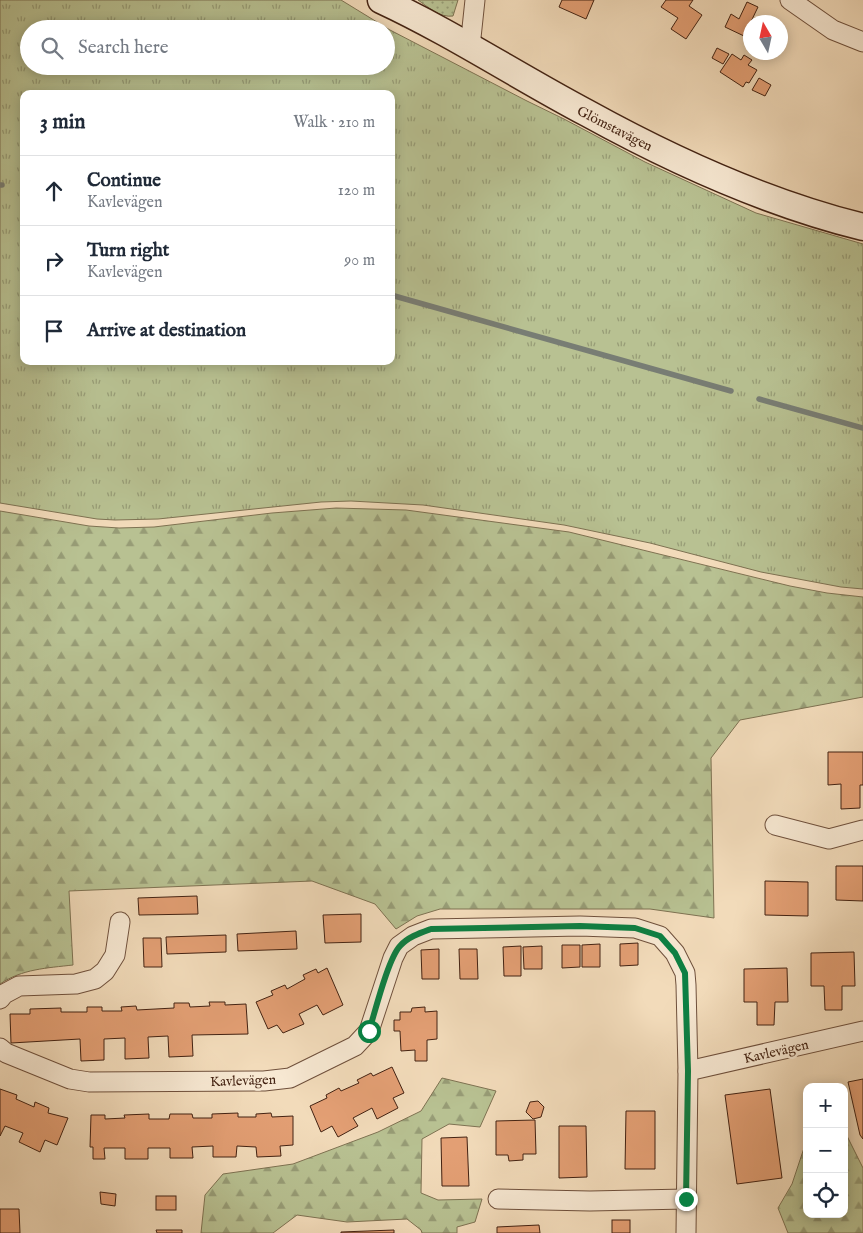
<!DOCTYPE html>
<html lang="en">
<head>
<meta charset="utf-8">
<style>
	body { margin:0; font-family:"IM FELL English",serif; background:#f2f2f3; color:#1f2937 }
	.controls { position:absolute; right:15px; bottom:15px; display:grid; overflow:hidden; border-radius:10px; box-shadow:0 2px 12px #0003 }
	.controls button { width:45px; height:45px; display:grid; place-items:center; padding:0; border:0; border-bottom:1px solid #e0e1e3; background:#fff; color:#1f2937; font:25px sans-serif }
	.compass { position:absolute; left:743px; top:15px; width:45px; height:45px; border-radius:50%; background:#fff; box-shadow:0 2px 12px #0003; rotate:351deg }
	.stop { position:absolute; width:15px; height:15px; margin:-11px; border:4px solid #0b8043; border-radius:50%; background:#fff }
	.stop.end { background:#0b8043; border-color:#fff; box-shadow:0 1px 5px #0008 }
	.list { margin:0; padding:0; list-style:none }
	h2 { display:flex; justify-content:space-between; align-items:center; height:65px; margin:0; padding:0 20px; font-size:21px }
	h2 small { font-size:16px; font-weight:400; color:#747a83 }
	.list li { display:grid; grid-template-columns:32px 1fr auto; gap:15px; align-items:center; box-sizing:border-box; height:70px; padding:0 20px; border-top:1px solid #e0e1e3 }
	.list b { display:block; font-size:19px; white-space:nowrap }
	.list p { margin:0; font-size:16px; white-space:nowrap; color:#747a83 }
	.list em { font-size:16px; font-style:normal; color:#747a83 }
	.icon { flex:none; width:28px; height:28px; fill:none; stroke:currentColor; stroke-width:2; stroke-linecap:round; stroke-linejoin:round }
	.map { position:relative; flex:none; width:863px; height:1233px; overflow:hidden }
	.search { position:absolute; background:#fff; box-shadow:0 2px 12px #0003; left:20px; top:20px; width:375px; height:55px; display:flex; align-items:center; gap:12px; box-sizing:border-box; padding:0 18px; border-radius:28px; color:#747a83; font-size:19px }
	.panel { position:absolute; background:#fff; box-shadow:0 2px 12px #0003; left:20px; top:90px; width:375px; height:275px; border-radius:10px }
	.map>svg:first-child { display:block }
</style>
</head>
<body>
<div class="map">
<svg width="863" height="1233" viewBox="0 0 863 1233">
	<defs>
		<pattern id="grass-tufts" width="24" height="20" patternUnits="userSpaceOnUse" patternTransform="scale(1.25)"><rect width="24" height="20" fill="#b8c192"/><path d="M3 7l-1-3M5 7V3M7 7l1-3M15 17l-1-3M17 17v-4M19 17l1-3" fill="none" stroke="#979c76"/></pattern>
		<pattern id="forest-firs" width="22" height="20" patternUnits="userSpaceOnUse" patternTransform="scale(1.25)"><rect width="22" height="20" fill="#b8c192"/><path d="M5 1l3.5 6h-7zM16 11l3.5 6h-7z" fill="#979c76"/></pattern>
		<pattern id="park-dots" width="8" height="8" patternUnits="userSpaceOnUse" patternTransform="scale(1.25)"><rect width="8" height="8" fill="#b8c192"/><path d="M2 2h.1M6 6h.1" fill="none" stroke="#979c76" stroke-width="1.8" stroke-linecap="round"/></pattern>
	</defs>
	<rect width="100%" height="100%" fill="#f2dbba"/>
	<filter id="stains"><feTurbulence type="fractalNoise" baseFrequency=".004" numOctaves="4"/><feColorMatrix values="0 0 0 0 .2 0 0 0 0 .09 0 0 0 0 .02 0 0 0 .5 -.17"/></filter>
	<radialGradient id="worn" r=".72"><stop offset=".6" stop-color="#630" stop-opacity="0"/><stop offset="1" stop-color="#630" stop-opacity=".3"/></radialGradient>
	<!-- grass -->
	<path fill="url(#grass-tufts)" stroke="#7e7252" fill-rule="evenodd" d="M0,0h341l49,30 137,71 37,18 81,43 111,51 107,31v345l-22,-2 -80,-15 -111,-29 -86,-18 -141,-20 -72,-4 -30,1 -163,17 -43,1 -18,-1 -97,-16zM29,29h357v37h-357zM24,94h367v267h-367z"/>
	<!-- forest -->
	<g fill="url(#forest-firs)" stroke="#7e7252">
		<path d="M336,508l70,2 163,22 221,54 37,7 36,4v100l-123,23 -29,38 3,160 -64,-9h-210l-23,7 -21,13 -21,-25 -63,-23 -243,10 4,74c-26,3 -51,4 -73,19v-473l89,15 30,2 35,-1 118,-14z"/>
		<polygon points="442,1078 496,1091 480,1127 449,1124 422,1139 421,1193 438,1200 482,1199 475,1222 457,1227 457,1233 422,1233 421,1230 407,1219 347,1222 297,1215 273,1233 201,1233 205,1195 223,1174 293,1164 378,1132 421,1111"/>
		<polygon points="844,1130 863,1168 863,1233 788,1233 778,1208 792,1184 807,1139 807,1214 844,1214"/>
	</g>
	<!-- park -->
	<path fill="url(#park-dots)" stroke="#7e7252" d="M418,0h40l-5,16c-13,2 -25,-9 -35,-16z"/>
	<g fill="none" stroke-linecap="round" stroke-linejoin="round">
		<!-- stream -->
		<g stroke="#787d74" stroke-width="5.5">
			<polyline points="0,185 2,185"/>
			<polyline points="391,295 731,391"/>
			<polyline points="759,399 863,428"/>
		</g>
	</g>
	<!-- building -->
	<g fill="#e39f74" stroke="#432212">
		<polygon points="562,0 594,0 586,19 559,7"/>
		<polygon points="666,0 693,0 689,6 702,15 686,39 671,29 678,18 661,7"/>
		<polygon points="747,2 758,7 744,36 725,27 731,14 739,19"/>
		<polygon points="717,48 729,54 723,64 712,58"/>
		<polygon points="732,54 741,60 744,55 752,60 748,65 757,70 749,83 746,82 743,87 720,72"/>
		<polygon points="759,78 771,85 765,96 752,90"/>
		<polygon points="828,752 863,752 863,785 860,785 860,808 841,809 841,784 828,785"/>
		<polygon points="836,866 863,866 863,901 836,900"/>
		<polygon points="765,881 808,882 808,916 765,915"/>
		<polygon points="197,896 198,914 139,915 138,898"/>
		<polygon points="361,914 361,942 325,943 323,915"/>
		<polygon points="296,931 297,949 238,951 237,934"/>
		<polygon points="226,935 226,952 167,954 166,937"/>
		<polygon points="143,938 161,938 162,967 144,967"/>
		<polygon points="638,943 638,965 620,966 620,944"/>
		<polygon points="600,944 600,967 582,967 582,945"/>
		<polygon points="562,945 580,945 580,967 562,968"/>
		<polygon points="521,946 521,976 504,976 503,947"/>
		<polygon points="542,946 542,969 524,969 523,947"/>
		<polygon points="439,949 439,979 422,979 421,950"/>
		<polygon points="459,949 477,949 478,979 460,979"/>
		<polygon points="854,952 855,986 842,986 842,1010 825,1010 824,986 811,986 811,953"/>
		<polygon points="327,968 343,1005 323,1015 317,1005 299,1014 304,1024 283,1033 277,1025 268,1029 256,1002 273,995 271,991 285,985 287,989 305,979 303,975 316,969 318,973"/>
		<polygon points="787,968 788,1002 775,1002 774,1025 757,1025 757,1002 744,1002 744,969"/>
		<polygon points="209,1002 225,1002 225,1005 246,1004 248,1034 192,1035 193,1056 169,1057 168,1036 148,1037 149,1058 125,1059 125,1038 104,1039 104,1060 81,1061 80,1039 11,1043 10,1014 30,1014 30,1009 61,1008 61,1012 87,1012 87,1007 102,1007 102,1011 122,1011 121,1007 136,1006 137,1010 174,1008 174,1003 189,1003 190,1007 210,1006"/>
		<polygon points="425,1007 425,1012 437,1011 437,1039 427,1040 427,1061 415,1061 415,1050 401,1051 400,1031 394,1031 394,1020 400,1020 400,1012 411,1012 412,1008"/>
		<polygon points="392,1067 404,1093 393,1098 398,1108 377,1119 372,1108 353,1118 358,1126 338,1137 332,1126 321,1132 310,1106 327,1098 326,1095 339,1088 341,1091 359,1083 357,1080 371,1073 373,1076"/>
		<polygon points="863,1079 863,1139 860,1135 848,1082"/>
		<polygon points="0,1089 17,1095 16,1099 34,1107 35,1102 49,1108 48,1113 68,1118 57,1145 45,1140 40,1152 19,1142 23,1133 5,1126 0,1136"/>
		<polygon points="770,1089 782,1178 737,1184 725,1095"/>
		<polygon points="538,1101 544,1107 541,1117 533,1119 526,1112 530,1102"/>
		<polygon points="626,1111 655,1111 655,1169 625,1169"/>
		<polygon points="238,1113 238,1117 256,1117 256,1114 271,1113 272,1117 293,1116 293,1145 280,1146 281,1156 257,1157 256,1147 237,1146 236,1157 213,1157 213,1146 192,1147 193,1158 170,1158 170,1148 148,1148 148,1159 125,1159 125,1148 104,1148 105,1159 93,1159 93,1147 90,1147 91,1115 105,1115 105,1119 125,1118 124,1115 149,1114 149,1119 169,1119 170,1114 192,1114 193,1118 212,1118 212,1114"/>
		<polygon points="535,1120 536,1154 523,1154 523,1160 509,1161 508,1155 496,1155 496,1121"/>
		<polygon points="559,1126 586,1126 587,1177 559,1178"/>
		<polygon points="467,1137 469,1186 442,1186 441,1138"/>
		<polygon points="100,1192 116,1194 115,1206 101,1204"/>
		<rect x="156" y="1196" width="20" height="14"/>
		<polygon points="0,1209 19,1209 20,1233 0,1233"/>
		<rect x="612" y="1220" width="18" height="13"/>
		<polygon points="539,1225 540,1233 497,1233 497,1227"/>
		<polygon points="156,1230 182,1230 182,1233 157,1233"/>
		<polygon points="394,1230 394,1233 341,1233 341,1232"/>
	</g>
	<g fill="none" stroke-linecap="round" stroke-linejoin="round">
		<!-- minor casing -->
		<g stroke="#6f503c" stroke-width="21">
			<g id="minor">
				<polyline points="790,0 833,30 863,42"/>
				<polyline points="470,47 475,0"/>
				<polyline points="775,825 829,839 863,830"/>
				<polyline points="0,999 4,994 19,986 76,984 95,979 105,971 115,955 120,922"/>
				<polyline points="0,1048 6,1053 70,1079 89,1082 264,1081 290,1078 355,1046 369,1031 393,958 399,946 413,936 431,929 580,926 635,928 660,936 675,953 685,973 686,985 688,1071 686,1233"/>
				<polyline points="688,1071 863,1031"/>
				<polyline points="498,1199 590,1201 686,1199"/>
			</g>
		</g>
		<!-- secondary casing -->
		<g stroke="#432212" stroke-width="29">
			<path id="secondary" d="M381,0c71,33 136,76 206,113 87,48 179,90 276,114"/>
		</g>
		<!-- minor -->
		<use href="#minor" stroke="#f7e8d2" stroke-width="19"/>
		<!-- secondary -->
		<use href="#secondary" stroke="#f7e8d2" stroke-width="26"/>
	</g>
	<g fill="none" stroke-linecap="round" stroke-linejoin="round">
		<!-- route -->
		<path stroke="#0b8043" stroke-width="6" d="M369,1031c6,-19 19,-72 31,-85 8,-9 20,-13 31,-17l149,-3 55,2 25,8 15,17 10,20 3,98 -2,128"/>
	</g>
	<g text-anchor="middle" stroke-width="5" stroke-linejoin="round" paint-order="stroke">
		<!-- street labels -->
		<g font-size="14" fill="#432212" stroke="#f7e8d2">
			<text transform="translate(615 128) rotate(27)" y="5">Glömstavägen</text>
			<text transform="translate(776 1051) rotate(-13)" y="5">Kavlevägen</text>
			<text transform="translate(243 1080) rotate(-2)" y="5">Kavlevägen</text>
		</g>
	</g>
	<rect width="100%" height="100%" filter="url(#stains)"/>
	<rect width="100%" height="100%" fill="url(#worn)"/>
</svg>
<div class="controls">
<button>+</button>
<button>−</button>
<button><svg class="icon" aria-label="locate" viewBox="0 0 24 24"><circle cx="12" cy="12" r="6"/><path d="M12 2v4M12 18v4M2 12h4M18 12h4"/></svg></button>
</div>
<svg class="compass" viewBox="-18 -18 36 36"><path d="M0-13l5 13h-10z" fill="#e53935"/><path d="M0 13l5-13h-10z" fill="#747a83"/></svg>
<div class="stop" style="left:369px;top:1031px"></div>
<div class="stop end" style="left:686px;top:1199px"></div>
<div class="search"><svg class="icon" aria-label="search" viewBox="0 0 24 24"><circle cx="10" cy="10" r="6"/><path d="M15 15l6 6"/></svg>Search here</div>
<section class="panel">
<h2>3 min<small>Walk · 210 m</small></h2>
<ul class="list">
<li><svg class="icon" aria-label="ahead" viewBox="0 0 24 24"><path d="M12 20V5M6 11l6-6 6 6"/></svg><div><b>Continue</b><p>Kavlevägen</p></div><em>120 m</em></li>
<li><svg class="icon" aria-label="right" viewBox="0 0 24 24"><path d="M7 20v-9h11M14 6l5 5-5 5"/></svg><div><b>Turn right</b><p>Kavlevägen</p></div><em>90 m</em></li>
<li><svg class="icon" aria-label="arrive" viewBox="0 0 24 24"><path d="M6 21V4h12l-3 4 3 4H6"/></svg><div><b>Arrive at destination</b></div></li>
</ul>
</section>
</div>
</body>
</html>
